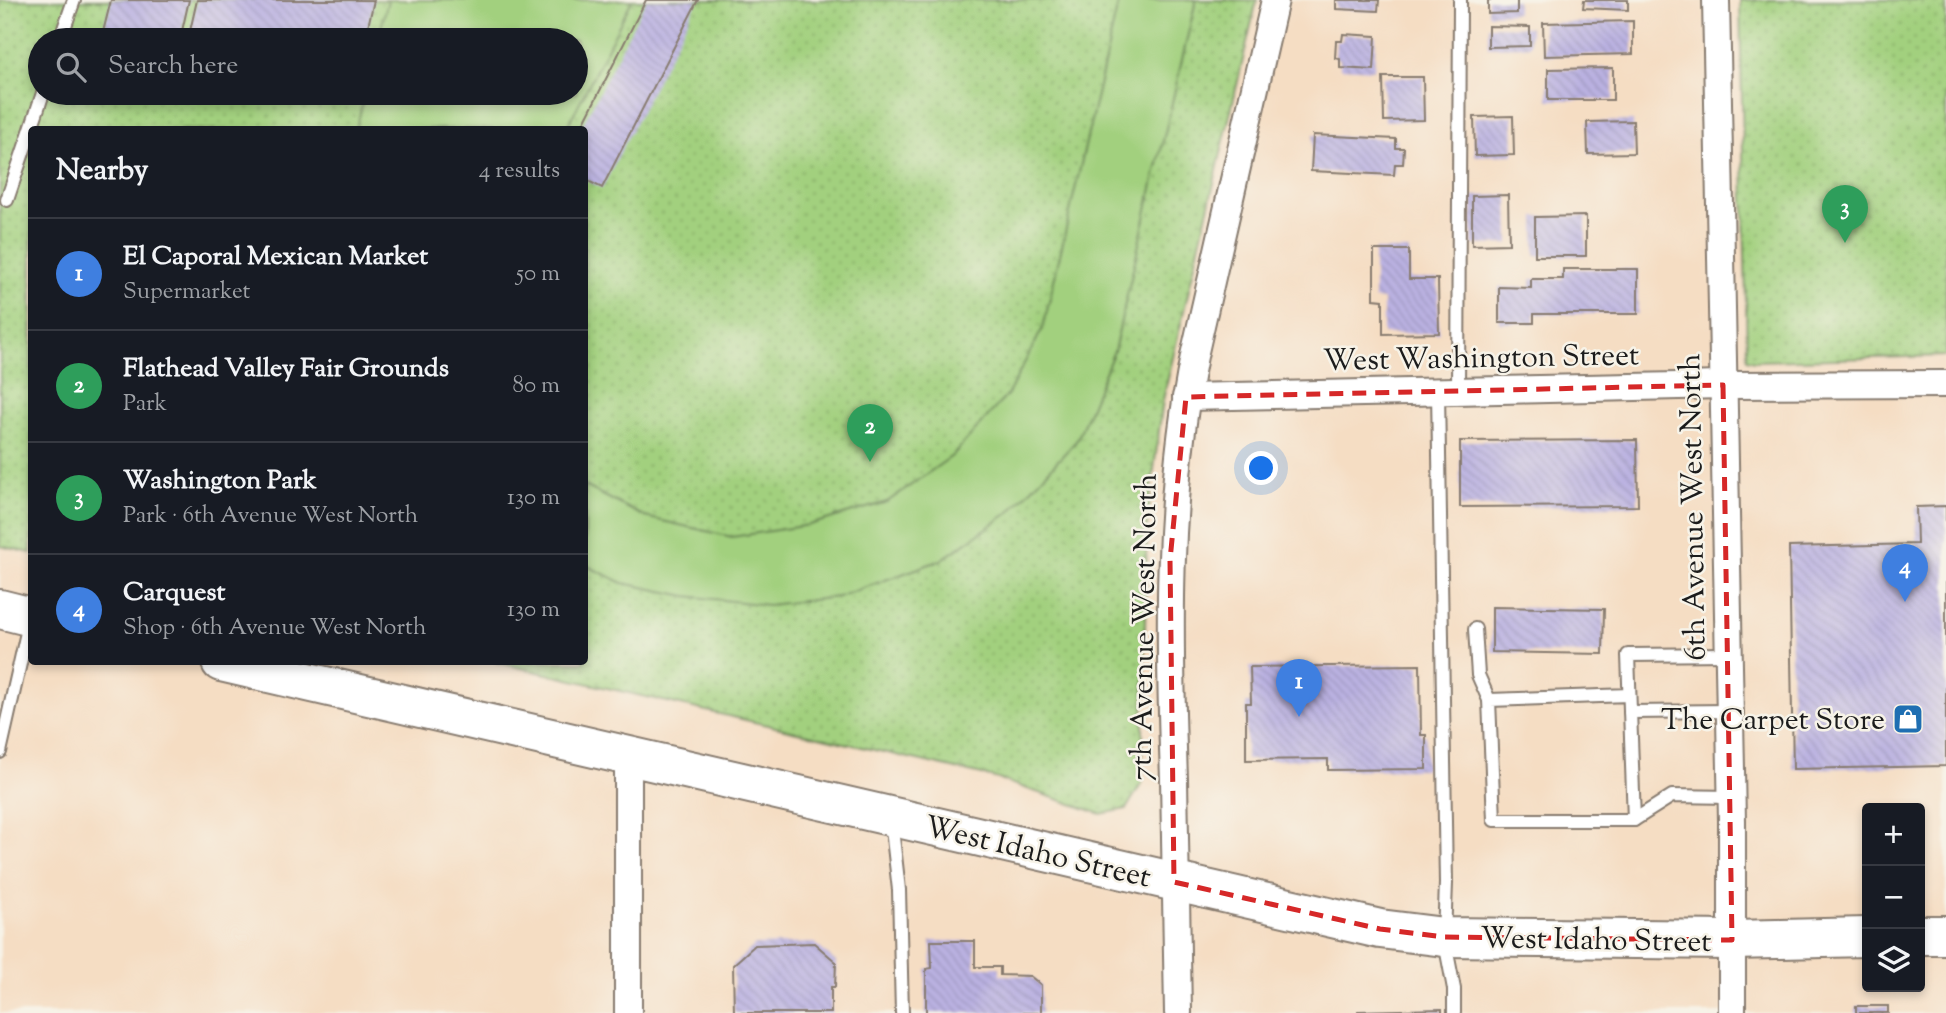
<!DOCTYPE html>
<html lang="en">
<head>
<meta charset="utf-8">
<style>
	body { margin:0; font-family:"Sorts Mill Goudy",serif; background:#242831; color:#f1f3f6 }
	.controls { position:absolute; right:21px; bottom:21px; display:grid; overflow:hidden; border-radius:7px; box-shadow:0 4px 10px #0003 }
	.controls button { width:63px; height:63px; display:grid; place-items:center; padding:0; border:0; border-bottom:2px solid #363941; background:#171b24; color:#f1f3f6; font:35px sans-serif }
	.you { position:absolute; left:1262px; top:469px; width:24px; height:24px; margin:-18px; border:5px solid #fff; border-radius:50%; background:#1a73e8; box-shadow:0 0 0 10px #1a73e833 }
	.badge { display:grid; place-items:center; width:46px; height:46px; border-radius:50%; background:#b45309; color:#fff; font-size:23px; font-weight:700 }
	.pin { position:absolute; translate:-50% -58px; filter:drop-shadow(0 2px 4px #0008) }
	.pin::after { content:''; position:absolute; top:37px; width:24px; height:21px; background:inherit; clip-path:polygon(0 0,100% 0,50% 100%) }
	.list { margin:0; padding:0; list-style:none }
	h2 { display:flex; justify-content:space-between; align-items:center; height:91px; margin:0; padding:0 28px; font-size:30px }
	h2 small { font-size:23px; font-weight:400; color:#9ea1a6 }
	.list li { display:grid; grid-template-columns:46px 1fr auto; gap:21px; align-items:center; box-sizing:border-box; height:112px; padding:0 28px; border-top:2px solid #363941 }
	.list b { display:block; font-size:26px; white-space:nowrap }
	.list p { margin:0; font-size:23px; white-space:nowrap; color:#9ea1a6 }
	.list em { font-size:23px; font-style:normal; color:#9ea1a6 }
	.icon { flex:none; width:38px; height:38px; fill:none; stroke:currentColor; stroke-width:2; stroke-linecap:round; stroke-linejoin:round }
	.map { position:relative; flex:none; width:1946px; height:1013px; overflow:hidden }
	.search { position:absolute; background:#171b24; box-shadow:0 4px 10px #0003; left:28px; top:28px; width:560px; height:77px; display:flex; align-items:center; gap:18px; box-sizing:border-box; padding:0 24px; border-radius:38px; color:#9ea1a6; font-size:26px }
	.panel { position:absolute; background:#171b24; box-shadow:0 4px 10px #0003; left:28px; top:126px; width:560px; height:539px; border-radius:7px }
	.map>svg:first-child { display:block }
</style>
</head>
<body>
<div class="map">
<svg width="1946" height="1013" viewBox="0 0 1946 1013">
	<defs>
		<pattern id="grass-dots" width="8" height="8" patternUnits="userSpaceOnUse" patternTransform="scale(1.75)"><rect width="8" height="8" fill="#a2d07e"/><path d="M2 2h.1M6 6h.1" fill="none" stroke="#8bb26c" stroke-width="1.8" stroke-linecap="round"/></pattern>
		<pattern id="building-back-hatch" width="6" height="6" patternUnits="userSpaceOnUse" patternTransform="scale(1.75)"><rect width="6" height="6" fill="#bab1e1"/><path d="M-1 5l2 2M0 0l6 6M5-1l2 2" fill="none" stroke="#9f98c0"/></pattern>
	</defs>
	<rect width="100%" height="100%" fill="#f7f3e8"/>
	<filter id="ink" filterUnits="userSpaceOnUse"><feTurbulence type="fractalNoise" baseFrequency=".0143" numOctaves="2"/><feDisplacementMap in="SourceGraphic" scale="14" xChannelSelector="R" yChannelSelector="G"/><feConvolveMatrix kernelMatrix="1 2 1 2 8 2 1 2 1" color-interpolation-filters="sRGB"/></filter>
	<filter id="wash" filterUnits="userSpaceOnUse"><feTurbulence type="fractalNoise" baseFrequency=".00686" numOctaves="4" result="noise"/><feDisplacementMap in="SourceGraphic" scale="28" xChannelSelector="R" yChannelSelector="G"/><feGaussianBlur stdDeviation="1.57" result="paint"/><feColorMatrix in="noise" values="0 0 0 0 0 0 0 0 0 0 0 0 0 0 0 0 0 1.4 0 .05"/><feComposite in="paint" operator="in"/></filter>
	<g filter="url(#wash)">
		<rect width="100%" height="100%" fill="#f5ddc3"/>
		<!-- grass -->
		<g fill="url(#grass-dots)" stroke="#5f764d" stroke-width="2" fill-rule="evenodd">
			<path d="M0,0h1257l-94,400 -16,123 -5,260 -16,26 -25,5 -106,-36 -500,-116h89v-532h-552l-1,423 -31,-7zM40,40h536v53h-536z"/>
			<polygon points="1740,0 1946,0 1946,356 1755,361 1747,359"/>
		</g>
		<!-- pitch -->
		<g fill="#a2d07e" stroke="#5f764d" stroke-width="2">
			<polygon points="388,0 632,0 566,129 356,129 365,93 576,93 576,40 378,40"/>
			<polygon points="1119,0 1196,0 1114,351 1077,440 1010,512 941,560 838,597 768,605 686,596 623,583 585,565 585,486 645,517 732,537 809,525 887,502 952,456 1008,394 1043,328"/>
		</g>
		<g id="blocks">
			<!-- building -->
			<g fill="url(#building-back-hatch)">
				<polygon points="111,0 189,0 180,40 101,40"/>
				<polygon points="197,0 374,0 365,40 188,40"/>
				<polygon points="646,0 698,0 602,188 584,179 584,130 580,130"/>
				<polygon points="1336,0 1379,0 1378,11 1336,9"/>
				<polygon points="1488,0 1517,0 1517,13 1488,14"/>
				<polygon points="1584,0 1628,0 1628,10 1583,8"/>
				<polygon points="1633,21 1633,54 1544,56 1543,23"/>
				<polygon points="1488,26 1530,27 1530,46 1488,47"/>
				<polygon points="1343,34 1376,36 1374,70 1340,68 1340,59 1335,58 1336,41 1342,41"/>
				<polygon points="1613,68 1613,100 1548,100 1548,69"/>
				<polygon points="1383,77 1423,77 1424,120 1384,121"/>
				<polygon points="1513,116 1514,155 1475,156 1474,117"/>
				<polygon points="1633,121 1634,153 1588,154 1587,122"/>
				<polygon points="1313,135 1396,139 1396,148 1404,148 1403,164 1395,164 1394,175 1311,171"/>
				<polygon points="1508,195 1509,244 1472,245 1472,196"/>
				<polygon points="1586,216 1586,256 1535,256 1535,217"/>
				<polygon points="1374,250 1409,250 1409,279 1438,279 1439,333 1383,334 1383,300 1374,299"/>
				<polygon points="1563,269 1638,269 1638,314 1534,314 1534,323 1499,323 1499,287 1531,288 1531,279 1563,279"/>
				<polygon points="1637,440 1638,506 1460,507 1460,441"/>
				<polygon points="1946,506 1946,766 1793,769 1789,547 1917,544 1916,507"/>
				<polygon points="1492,607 1604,609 1603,654 1492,652"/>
				<polygon points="1420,665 1421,735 1426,735 1426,769 1328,770 1328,759 1246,760 1246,703 1251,703 1250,667"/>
				<polygon points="931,941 975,941 975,967 1000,967 1000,975 1030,976 1041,985 1041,1013 926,1013 926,969 932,968"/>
				<polygon points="814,943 836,962 835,987 831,987 831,1013 734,1013 733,965 755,945"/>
				<rect x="1856" y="1006" width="32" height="7"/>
				<polygon points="1442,1009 1442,1013 1358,1013 1358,1011"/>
			</g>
		</g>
	</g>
	<g filter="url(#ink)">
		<use href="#blocks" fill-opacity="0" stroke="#887c70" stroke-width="2"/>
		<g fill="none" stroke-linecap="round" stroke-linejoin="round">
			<!-- service casing -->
			<g stroke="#887c70" stroke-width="16">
				<g id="service">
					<polyline points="60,40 74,0"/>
					<polyline points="7,200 43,93"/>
					<polyline points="1438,392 1446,883 1444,937 1454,989 1454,1013"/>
					<polyline points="1458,392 1460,0"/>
					<polyline points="1475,629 1478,675 1489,700"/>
					<polyline points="1629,695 1489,700 1494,820 1634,820 1628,655 1728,654"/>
					<polyline points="1630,712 1729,711"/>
					<polyline points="0,752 30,619"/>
					<polyline points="891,820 899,890 902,1013"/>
					<polyline points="1634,820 1672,796 1731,797"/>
				</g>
			</g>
			<!-- minor casing -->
			<g stroke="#887c70" stroke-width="30">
				<g id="minor">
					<polyline points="1716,0 1732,821 1732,1013"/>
					<polyline points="1186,397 1723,385 1946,384"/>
					<polyline points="628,1013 628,757"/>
					<path d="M1178,1013c-1,-78 -2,-156 -4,-234 -5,-141 -8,-283 20,-423l81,-356"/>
				</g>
			</g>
			<!-- trunk casing -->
			<g stroke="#887c70" stroke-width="42">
				<g id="trunk">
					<polyline points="0,609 32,617"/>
					<polyline points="221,662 1380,929 1444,937 1732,940 1867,937"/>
					<polyline points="1920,935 1946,935"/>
				</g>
			</g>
			<!-- service -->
			<use href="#service" stroke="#fff" stroke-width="12"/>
			<!-- minor -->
			<use href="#minor" stroke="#fff" stroke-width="26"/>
			<!-- trunk -->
			<use href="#trunk" stroke="#fff" stroke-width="38"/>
		</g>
	</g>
	<!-- marked area -->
	<path fill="none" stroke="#d62828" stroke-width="5" stroke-dasharray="14 9" stroke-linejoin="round" d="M1723,385l9,555 -288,-3 -64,-8 -206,-47 -4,-322 16,-163z"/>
	<!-- icons -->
	<defs>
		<g id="shop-square" transform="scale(1.575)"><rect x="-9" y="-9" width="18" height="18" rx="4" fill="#1f6fb2" stroke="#f7f3e8"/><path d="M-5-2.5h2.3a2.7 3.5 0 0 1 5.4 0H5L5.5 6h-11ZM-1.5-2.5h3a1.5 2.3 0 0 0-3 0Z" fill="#fff"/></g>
	</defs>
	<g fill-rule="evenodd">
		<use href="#shop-square" x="1908" y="719"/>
	</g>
	<g text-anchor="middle" stroke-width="5" stroke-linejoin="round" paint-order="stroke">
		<!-- street labels -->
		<g font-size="30" fill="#1c1c1c" stroke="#f7f3e8">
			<text transform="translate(1481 357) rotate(-1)" y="10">West Washington Street</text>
			<text transform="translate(1692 507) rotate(-91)" y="10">6th Avenue West North</text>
			<text transform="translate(1143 627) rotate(-89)" y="10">7th Avenue West North</text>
			<text transform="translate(1038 851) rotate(13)" y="10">West Idaho Street</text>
			<text transform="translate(1596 939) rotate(1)" y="10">West Idaho Street</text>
		</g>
		<!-- poi labels -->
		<g font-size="30" fill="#1c1c1c" stroke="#f7f3e8" text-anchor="end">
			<text x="1885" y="729">The Carpet Store</text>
		</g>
	</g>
</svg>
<div class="controls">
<button>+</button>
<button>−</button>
<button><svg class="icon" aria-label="layers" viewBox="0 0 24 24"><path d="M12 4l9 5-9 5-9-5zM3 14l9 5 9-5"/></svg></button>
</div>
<div class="you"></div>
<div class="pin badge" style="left:1299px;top:717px;background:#3f7fe0">1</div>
<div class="pin badge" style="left:870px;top:462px;background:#2e9e5b">2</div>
<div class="pin badge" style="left:1845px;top:243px;background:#2e9e5b">3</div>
<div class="pin badge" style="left:1905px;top:602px;background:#3f7fe0">4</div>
<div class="search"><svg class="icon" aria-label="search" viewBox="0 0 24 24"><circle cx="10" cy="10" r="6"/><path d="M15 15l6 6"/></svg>Search here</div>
<section class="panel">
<h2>Nearby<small>4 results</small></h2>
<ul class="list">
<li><span class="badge" style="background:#3f7fe0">1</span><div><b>El Caporal Mexican Market</b><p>Supermarket</p></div><em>50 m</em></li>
<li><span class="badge" style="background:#2e9e5b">2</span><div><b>Flathead Valley Fair Grounds</b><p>Park</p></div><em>80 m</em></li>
<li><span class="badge" style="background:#2e9e5b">3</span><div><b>Washington Park</b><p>Park · 6th Avenue West North</p></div><em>130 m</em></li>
<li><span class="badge" style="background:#3f7fe0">4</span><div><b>Carquest</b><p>Shop · 6th Avenue West North</p></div><em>130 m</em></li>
</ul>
</section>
</div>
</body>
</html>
